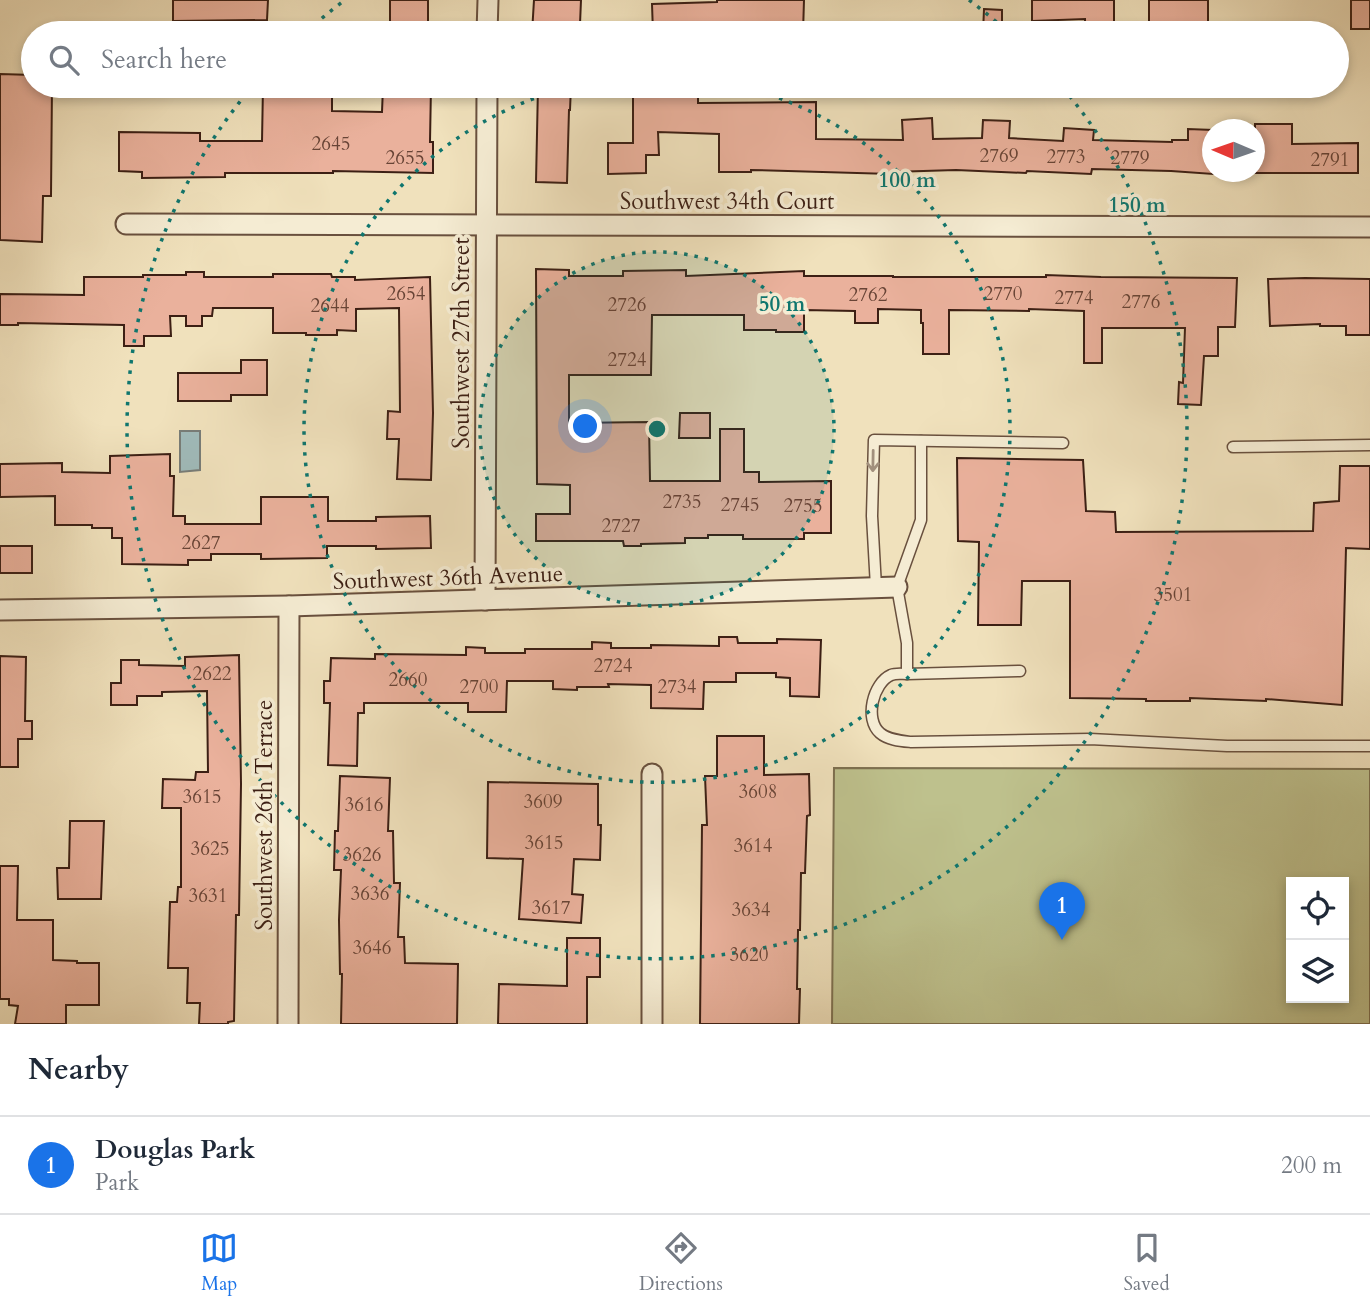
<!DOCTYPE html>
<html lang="en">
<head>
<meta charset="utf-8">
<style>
	body { margin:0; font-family:Cardo,serif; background:#f2f2f3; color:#1f2937 }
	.controls { position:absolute; right:21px; bottom:21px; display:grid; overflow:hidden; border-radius:0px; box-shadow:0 4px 10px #0003 }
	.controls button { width:63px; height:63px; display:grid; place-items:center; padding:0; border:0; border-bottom:2px solid #e0e1e3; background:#fff; color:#1f2937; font:35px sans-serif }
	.compass { position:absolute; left:1202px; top:119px; width:63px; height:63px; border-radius:50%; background:#fff; box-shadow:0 4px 10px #0003; rotate:272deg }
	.you { position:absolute; left:586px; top:427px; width:24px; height:24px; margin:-18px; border:5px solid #fff; border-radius:50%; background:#1a73e8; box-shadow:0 0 0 10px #1a73e833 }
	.badge { display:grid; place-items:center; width:46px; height:46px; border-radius:50%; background:#1a73e8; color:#fff; font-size:23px; font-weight:700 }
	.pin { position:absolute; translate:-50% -58px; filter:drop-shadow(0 2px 4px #0008) }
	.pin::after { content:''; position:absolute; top:37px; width:24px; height:21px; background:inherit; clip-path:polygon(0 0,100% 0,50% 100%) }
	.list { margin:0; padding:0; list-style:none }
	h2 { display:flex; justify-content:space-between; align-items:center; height:91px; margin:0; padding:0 28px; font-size:30px }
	h2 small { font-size:23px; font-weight:400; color:#747a83 }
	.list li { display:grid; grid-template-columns:46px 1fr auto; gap:21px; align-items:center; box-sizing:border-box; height:98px; padding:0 28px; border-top:2px solid #e0e1e3 }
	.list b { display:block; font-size:26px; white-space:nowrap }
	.list p { margin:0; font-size:23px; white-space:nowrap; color:#747a83 }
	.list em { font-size:23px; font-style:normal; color:#747a83 }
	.icon { flex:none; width:38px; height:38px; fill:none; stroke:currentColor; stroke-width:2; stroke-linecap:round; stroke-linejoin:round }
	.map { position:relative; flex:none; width:1370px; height:1024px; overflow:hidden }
	.search { position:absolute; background:#fff; box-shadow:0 4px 10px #0003; left:21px; right:21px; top:21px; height:77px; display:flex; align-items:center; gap:18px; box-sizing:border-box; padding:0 24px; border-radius:38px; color:#747a83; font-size:26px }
	.sheet { height:189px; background:#fff }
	nav { display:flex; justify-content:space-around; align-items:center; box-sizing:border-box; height:98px; border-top:2px solid #e0e1e3; background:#fff; font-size:19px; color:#747a83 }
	nav a { display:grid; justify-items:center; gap:4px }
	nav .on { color:#1a73e8 }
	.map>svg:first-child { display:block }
</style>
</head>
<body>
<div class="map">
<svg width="1370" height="1024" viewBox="0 0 1370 1024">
	<rect width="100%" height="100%" fill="#f0e1bc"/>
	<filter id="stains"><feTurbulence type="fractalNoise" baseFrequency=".00286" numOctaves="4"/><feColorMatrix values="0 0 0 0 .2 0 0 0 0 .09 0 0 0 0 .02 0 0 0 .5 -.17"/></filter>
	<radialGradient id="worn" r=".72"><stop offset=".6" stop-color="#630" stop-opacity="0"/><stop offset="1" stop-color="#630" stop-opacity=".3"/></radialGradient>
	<!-- green -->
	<path fill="#bec18d" stroke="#7d7050" stroke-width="2" fill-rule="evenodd" d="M834,768l536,1v255h-538zM1344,882v116h-53v-116z"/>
	<!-- water -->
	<polygon fill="#a0bbbb" stroke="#787d78" stroke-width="2" points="180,431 200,431 200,470 180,472"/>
	<!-- building -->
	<g fill="#eab19c" stroke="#3c1f14" stroke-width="2">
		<polygon points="173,0 268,0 267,20 173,21"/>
		<rect x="390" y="0" width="38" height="33"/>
		<polygon points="534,0 581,0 580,24 562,23 562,33 532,33"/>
		<polygon points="717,0 804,0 803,33 653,33 652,4 717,2"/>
		<polygon points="1032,0 1114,0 1114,27 1085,27 1085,19 1032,21"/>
		<polygon points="1149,0 1208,0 1208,28 1188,29 1188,26 1149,26"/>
		<rect x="1351" y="0" width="19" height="29"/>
		<polygon points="984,9 1002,10 1002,33 983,33"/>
		<polygon points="0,74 33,75 33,86 52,86 51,196 43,196 42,242 0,240"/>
		<polygon points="263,86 301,86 301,96 332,97 332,111 382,112 383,87 431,86 430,142 433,142 433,173 333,171 333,173 225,173 225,177 142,178 142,172 119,171 119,132 200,133 200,141 262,141"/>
		<polygon points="538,86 571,86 570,110 569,110 567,183 536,182"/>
		<polygon points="633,86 698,86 698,103 816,102 816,139 903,140 902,120 932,118 933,139 982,138 983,120 1010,121 1009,138 1063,141 1064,128 1094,130 1093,140 1172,142 1172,140 1188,140 1188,129 1213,130 1213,174 1171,171 1092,169 1091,174 1027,171 1026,173 956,170 891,172 891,174 751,170 751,172 719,172 719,134 658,132 659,155 646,155 646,173 608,174 608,143 633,143"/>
		<polygon points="1255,124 1292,124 1292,144 1358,143 1358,173 1255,173"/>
		<polygon points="536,269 569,270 569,276 623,276 623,271 686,270 686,276 804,271 804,276 893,276 893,277 1046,277 1046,275 1101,277 1237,278 1235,327 1218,327 1218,356 1204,356 1201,405 1178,404 1179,382 1183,383 1185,328 1102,328 1102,363 1084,363 1084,311 1029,309 1029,311 949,310 949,354 923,354 923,323 921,323 921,310 878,309 878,323 855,323 855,311 804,310 804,332 776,332 776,330 744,330 744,315 652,315 651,375 569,375 569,423 649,422 650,481 720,481 720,429 744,429 744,472 759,472 759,482 831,481 831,533 804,533 804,539 743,539 743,535 708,535 708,538 685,538 685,543 641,544 641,546 624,546 623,541 536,541 536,514 570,514 570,485 537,484"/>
		<polygon points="186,272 204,272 204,277 273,277 273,274 331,274 332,277 355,277 355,280 430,277 433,413 431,480 397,479 399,439 387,439 388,411 400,412 399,308 356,309 356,331 337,330 337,335 306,335 306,333 273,333 273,308 213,308 212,316 202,316 202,326 186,326 186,316 170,316 171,336 144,336 144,346 124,346 124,325 18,323 18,325 0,325 0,294 84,295 84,277 143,277 143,275 186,275"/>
		<polygon points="1305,278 1370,279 1370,335 1346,335 1346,326 1320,326 1320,324 1270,326 1268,279"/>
		<polygon points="241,360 267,360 267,395 231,395 231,401 178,401 178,373 241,373"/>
		<polygon points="680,413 710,413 710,438 679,438"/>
		<polygon points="170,454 170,476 174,476 173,516 185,516 185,524 261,524 261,497 328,497 328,521 376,521 376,517 430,516 431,548 376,549 376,546 327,546 327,558 261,559 261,554 211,554 211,560 188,560 188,565 122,564 122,538 112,538 112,528 92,528 92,525 55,525 55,496 0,497 0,464 62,463 62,472 110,473 110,456"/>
		<polygon points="957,458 1083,460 1086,511 1115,512 1116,532 1313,531 1314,503 1339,501 1340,466 1370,466 1370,549 1346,548 1342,705 1266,699 1266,701 1190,698 1190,701 1146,701 1146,699 1070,698 1070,581 1022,581 1021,625 978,625 979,542 958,541"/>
		<rect x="0" y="546" width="32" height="27"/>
		<polygon points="719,637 737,637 738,643 777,643 777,639 821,640 819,697 790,696 790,678 776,677 776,673 736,673 736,682 704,682 703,709 651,708 651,685 608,684 609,687 577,687 577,690 553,689 553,681 507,681 506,712 468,712 468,703 364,703 364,713 358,713 357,766 328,765 330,703 324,703 324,681 330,681 331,658 375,659 375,654 466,655 466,647 485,648 485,653 525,653 525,649 592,649 592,642 611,643 611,648 651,648 651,645 719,646"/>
		<polygon points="239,655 241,784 239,915 236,915 234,1021 228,1022 228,1024 199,1024 200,1003 187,1003 188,968 168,968 170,902 177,902 178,887 181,887 181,808 162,808 163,779 195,780 196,772 208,772 207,691 162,692 162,696 137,696 137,705 111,705 111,683 121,683 121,660 139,660 139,665 185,666 185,657"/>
		<polygon points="0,656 26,657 25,721 32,721 32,739 18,739 18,767 0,767"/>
		<polygon points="717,736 764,736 764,775 809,774 810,815 807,816 805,873 801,873 800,930 798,930 797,989 800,989 799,1024 700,1024 702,825 707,825 705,776 717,776"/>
		<polygon points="340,776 390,778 388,831 393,831 394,883 400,883 398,937 404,937 405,963 458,964 457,1024 341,1024 342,974 340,974 339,920 341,870 334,870 335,831 338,831"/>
		<polygon points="488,782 598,784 598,825 601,825 600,860 574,859 572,894 583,895 581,923 519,919 523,859 487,858"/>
		<polygon points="70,821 104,821 101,899 58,899 57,868 69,868"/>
		<polygon points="0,866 18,866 17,920 53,920 53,960 77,961 77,963 99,963 99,1005 66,1005 66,1024 15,1024 18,1006 9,1005 9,999 0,999"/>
		<polygon points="567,938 600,938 600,977 587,977 587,1024 498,1024 499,984 567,986"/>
	</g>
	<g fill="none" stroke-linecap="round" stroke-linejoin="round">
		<!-- service casing -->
		<g stroke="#69503e" stroke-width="13">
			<g id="service">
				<polyline points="921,441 921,520 897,587 907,643 907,674 1020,671"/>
				<polyline points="1233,447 1370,445"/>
				<polyline points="876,587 872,516 874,440 1063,443"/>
				<path d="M907,674c-5,0 -11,-1 -16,1 -18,8 -27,44 -11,58 8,7 21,8 31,9l179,-3 137,7h143"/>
			</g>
		</g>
		<!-- minor casing -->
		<g stroke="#69503e" stroke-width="23">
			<g id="minor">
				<polyline points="487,33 488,0"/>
				<polyline points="126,224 1370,227"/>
				<polyline points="485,600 487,86"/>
				<polyline points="0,610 289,606 897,587"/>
				<polyline points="288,1024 289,606"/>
				<polyline points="652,1024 652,774"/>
			</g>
		</g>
		<!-- service -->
		<use href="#service" stroke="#f5ecd3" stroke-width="10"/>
		<!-- minor -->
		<use href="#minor" stroke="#f5ecd3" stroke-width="19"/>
	</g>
	<!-- one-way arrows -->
	<defs><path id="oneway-shaft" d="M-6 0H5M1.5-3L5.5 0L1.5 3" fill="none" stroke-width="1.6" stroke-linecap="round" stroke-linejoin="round" transform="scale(1.75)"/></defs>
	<use stroke="#a2907d" href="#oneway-shaft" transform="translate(873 461) rotate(91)"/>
	<!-- distance rings -->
	<circle cx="657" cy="429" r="177" fill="#0f766e" fill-opacity=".12"/>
	<g fill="none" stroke="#0f766e" stroke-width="3.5" stroke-dasharray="3.5 7">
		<circle cx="657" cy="429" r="177"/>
		<path d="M739 86A353 353 0 1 1 575 86"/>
		<path d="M306 32A530 530 0 0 1 345 0M969 0A530 530 0 0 1 1008 32M1063 88A530 530 0 1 1 251 88"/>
	</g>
	<g text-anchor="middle" stroke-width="7" stroke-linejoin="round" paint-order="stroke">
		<!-- number labels -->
		<g font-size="19" fill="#684436">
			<text x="331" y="150">2645</text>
			<text x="999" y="162">2769</text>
			<text x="1066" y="163">2773</text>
			<text x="405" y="164">2655</text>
			<text x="1130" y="164">2779</text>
			<text x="1330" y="166">2791</text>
			<text x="406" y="300">2654</text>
			<text x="1003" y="300">2770</text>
			<text x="868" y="301">2762</text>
			<text x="1074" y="304">2774</text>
			<text x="1141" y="308">2776</text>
			<text x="627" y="311">2726</text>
			<text x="330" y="312">2644</text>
			<text x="627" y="366">2724</text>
			<text x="682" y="508">2735</text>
			<text x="740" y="511">2745</text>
			<text x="803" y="512">2755</text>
			<text x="621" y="532">2727</text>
			<text x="201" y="549">2627</text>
			<text x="1173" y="601">3501</text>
			<text x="613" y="672">2724</text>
			<text x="212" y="680">2622</text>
			<text x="408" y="686">2660</text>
			<text x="479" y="693">2700</text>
			<text x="677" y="693">2734</text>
			<text x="758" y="798">3608</text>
			<text x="202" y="803">3615</text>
			<text x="543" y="808">3609</text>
			<text x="364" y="811">3616</text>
			<text x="544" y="849">3615</text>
			<text x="753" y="852">3614</text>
			<text x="210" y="855">3625</text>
			<text x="362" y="861">3626</text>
			<text x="370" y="900">3636</text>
			<text x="208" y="902">3631</text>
			<text x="551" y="914">3617</text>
			<text x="751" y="916">3634</text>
			<text x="372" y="954">3646</text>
			<text x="749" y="961">3620</text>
		</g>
		<!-- street labels -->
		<g font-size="23" fill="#3c1f14" stroke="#f5ecd3">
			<text x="727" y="209">Southwest 34th Court</text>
			<text transform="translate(461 343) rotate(-90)" y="8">Southwest 27th Street</text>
			<text transform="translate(448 577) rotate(-2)" y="8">Southwest 36th Avenue</text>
			<text transform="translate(264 815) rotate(-90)" y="8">Southwest 26th Terrace</text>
		</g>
	</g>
	<circle cx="657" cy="429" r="10" fill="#0f766e" stroke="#f5ecd3" stroke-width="3.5"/>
	<g font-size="21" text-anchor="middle" font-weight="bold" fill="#0f766e" stroke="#f5ecd3" stroke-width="7" stroke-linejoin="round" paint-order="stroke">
		<text x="907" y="187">100 m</text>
		<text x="1137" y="212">150 m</text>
		<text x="782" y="311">50 m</text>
	</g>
	<rect width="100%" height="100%" filter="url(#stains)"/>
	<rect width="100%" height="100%" fill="url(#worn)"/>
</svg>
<div class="controls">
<button><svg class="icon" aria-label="locate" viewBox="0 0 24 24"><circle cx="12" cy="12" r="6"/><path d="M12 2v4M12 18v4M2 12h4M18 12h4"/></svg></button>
<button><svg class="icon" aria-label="layers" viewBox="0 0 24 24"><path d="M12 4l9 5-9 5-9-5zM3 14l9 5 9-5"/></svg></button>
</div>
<svg class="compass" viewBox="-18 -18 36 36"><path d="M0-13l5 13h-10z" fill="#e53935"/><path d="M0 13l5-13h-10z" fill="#747a83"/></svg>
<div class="you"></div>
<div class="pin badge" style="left:1062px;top:940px">1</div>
<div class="search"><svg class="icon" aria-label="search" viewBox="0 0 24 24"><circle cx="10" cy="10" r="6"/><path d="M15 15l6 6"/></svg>Search here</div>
</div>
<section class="sheet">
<h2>Nearby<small></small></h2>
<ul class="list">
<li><span class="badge">1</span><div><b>Douglas Park</b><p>Park</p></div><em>200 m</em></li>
</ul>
</section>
<nav>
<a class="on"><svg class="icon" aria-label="map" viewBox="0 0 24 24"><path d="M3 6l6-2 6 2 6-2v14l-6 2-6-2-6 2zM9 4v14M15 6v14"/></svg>Map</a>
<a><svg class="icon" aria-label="directions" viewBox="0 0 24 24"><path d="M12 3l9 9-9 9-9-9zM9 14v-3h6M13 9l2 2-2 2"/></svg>Directions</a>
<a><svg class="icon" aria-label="saved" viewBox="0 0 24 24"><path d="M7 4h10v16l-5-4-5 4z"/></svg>Saved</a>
</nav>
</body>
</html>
